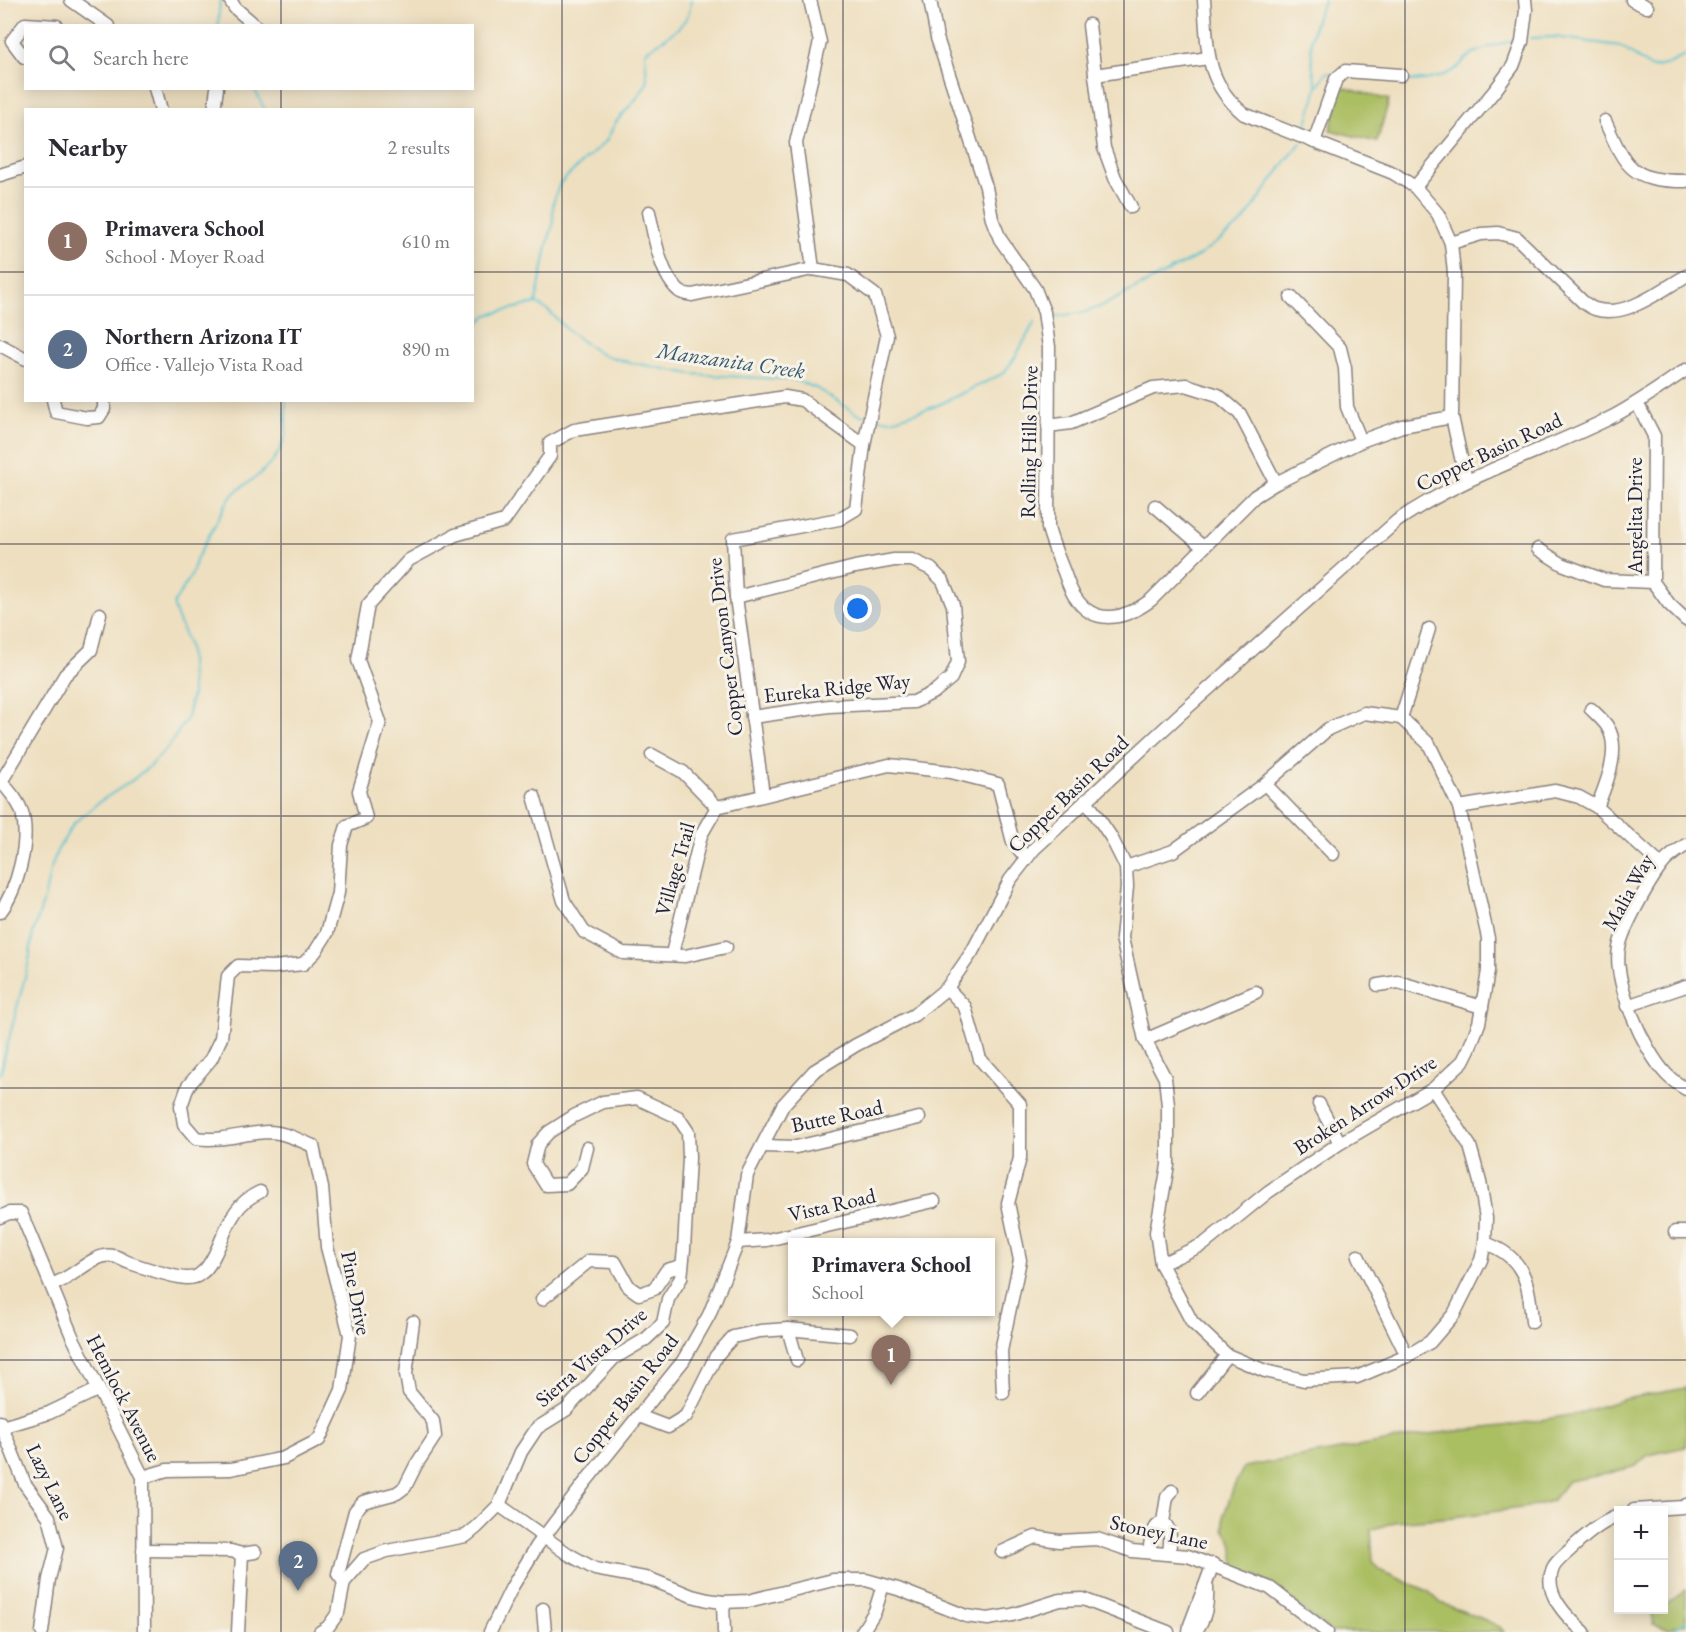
<!DOCTYPE html>
<html lang="en">
<head>
<meta charset="utf-8">
<style>
	body { margin:0; font-family:"EB Garamond",serif; background:#f2f2f3; color:#2b2b33 }
	.controls { position:absolute; right:18px; bottom:18px; display:grid; overflow:hidden; border-radius:0px; box-shadow:0 3px 15px #0003 }
	.controls button { width:54px; height:54px; display:grid; place-items:center; padding:0; border:0; border-bottom:2px solid #e1e1e2; background:#fff; color:#2b2b33; font:30px sans-serif }
	.you { position:absolute; left:858px; top:609px; width:21px; height:21px; margin:-15px; border:4px solid #fff; border-radius:50%; background:#1a73e8; box-shadow:0 0 0 9px #1a73e833 }
	.badge { display:grid; place-items:center; width:39px; height:39px; border-radius:50%; background:#1a73e8; color:#fff; font-size:20px; font-weight:700 }
	.pin { position:absolute; translate:-50% -50px; filter:drop-shadow(0 2px 3px #0008) }
	.pin::after { content:''; position:absolute; top:32px; width:21px; height:18px; background:inherit; clip-path:polygon(0 0,100% 0,50% 100%) }
	.popup { position:absolute; left:788px; top:1238px; width:207px; height:78px; box-sizing:border-box; display:grid; place-content:center; border-radius:0px; background:#fff; filter:drop-shadow(0 2px 4px #0005); font-size:20px; white-space:nowrap; color:#7c7c81 }
	.popup b { font-size:22px; color:#2b2b33 }
	.popup::after { content:''; position:absolute; left:50%; top:100%; margin-left:-12px; border:12px solid transparent; border-top-color:#fff }
	.list { margin:0; padding:0; list-style:none }
	h2 { display:flex; justify-content:space-between; align-items:center; height:78px; margin:0; padding:0 24px; font-size:26px }
	h2 small { font-size:20px; font-weight:400; color:#7c7c81 }
	.list li { display:grid; grid-template-columns:39px 1fr auto; gap:18px; align-items:center; box-sizing:border-box; height:108px; padding:0 24px; border-top:2px solid #e1e1e2 }
	.list b { display:block; font-size:22px; white-space:nowrap }
	.list p { margin:0; font-size:20px; white-space:nowrap; color:#7c7c81 }
	.list em { font-size:20px; font-style:normal; color:#7c7c81 }
	.icon { flex:none; width:33px; height:33px; fill:none; stroke:currentColor; stroke-width:2; stroke-linecap:round; stroke-linejoin:round }
	.map { position:relative; flex:none; width:1686px; height:1632px; overflow:hidden }
	.search { position:absolute; background:#fff; box-shadow:0 3px 15px #0003; left:24px; top:24px; width:450px; height:66px; display:flex; align-items:center; gap:15px; box-sizing:border-box; padding:0 21px; border-radius:0px; color:#7c7c81; font-size:22px }
	.panel { position:absolute; background:#fff; box-shadow:0 3px 15px #0003; left:24px; top:108px; width:450px; height:294px; border-radius:0px }
	.map>svg:first-child { display:block }
</style>
</head>
<body>
<div class="map">
<svg width="1686" height="1632" viewBox="0 0 1686 1632">
	<rect width="100%" height="100%" fill="#f7f3e8"/>
	<filter id="ink" filterUnits="userSpaceOnUse"><feTurbulence type="fractalNoise" baseFrequency=".0167" numOctaves="2"/><feDisplacementMap in="SourceGraphic" scale="12" xChannelSelector="R" yChannelSelector="G"/><feConvolveMatrix kernelMatrix="1 2 1 2 8 2 1 2 1" color-interpolation-filters="sRGB"/></filter>
	<filter id="wash" filterUnits="userSpaceOnUse"><feTurbulence type="fractalNoise" baseFrequency=".008" numOctaves="4" result="noise"/><feDisplacementMap in="SourceGraphic" scale="24" xChannelSelector="R" yChannelSelector="G"/><feGaussianBlur stdDeviation="1.35" result="paint"/><feColorMatrix in="noise" values="0 0 0 0 0 0 0 0 0 0 0 0 0 0 0 0 0 1.4 0 .05"/><feComposite in="paint" operator="in"/></filter>
	<g filter="url(#wash)">
		<rect width="100%" height="100%" fill="#eedfc0"/>
		<!-- green -->
		<g fill="#aabe62" stroke="#66704e" stroke-width="1.5">
			<polygon points="1342,87 1389,100 1377,142 1330,130"/>
			<polygon points="1686,1388 1686,1447 1648,1455 1636,1466 1601,1475 1568,1481 1552,1501 1528,1507 1454,1517 1394,1522 1371,1530 1373,1561 1381,1571 1428,1591 1441,1603 1483,1619 1500,1627 1504,1632 1331,1632 1280,1591 1257,1576 1236,1570 1232,1542 1224,1529 1224,1515 1234,1486 1244,1467 1429,1434 1504,1426 1576,1414 1625,1399"/>
			<polygon points="1686,1590 1686,1624 1667,1629 1653,1624 1651,1613 1657,1610 1664,1610 1664,1606"/>
		</g>
		<g fill="none" stroke-linecap="round" stroke-linejoin="round">
			<!-- stream -->
			<g stroke="#57c2d0" stroke-width="2">
				<polyline points="218,26 220,0"/>
				<polyline points="1530,38 1554,37 1620,46 1652,68 1669,64 1686,55"/>
				<path d="M1403,80c18,2 36,-1 51,-10 7,-4 11,-12 18,-16 13,-7 26,-10 41,-13"/>
				<path d="M1317,87c-6,-22 -9,-48 0,-70 2,-6 6,-11 7,-17"/>
				<polyline points="254,88 265,110"/>
				<polyline points="1304,135 1317,87 1326,73 1335,73"/>
				<path d="M536,303l12,-62 5,-16v-22l7,-20 46,-42 10,-19 20,-23 9,-13 2,-4 -2,-30c19,-15 46,-24 46,-52"/>
				<polyline points="1053,317 1085,312 1102,306 1200,255 1243,222 1286,161 1301,143"/>
				<polyline points="472,329 487,315 536,303 550,312 568,331 600,354 628,362 691,374 795,380 816,388 857,414 865,416"/>
				<polyline points="874,418 892,420 936,406 1004,373 1016,356 1035,321"/>
				<polyline points="0,1074 29,961 33,933 44,900 50,871 57,851 74,823 99,802 130,782 151,765 169,746 187,718 192,694 189,647 174,608 174,603 191,576 197,558 226,504 234,493 260,474 273,461 280,450 286,434 286,400"/>
				<polyline points="1670,1632 1686,1621"/>
			</g>
		</g>
	</g>
	<g filter="url(#ink)">
		<g fill="none" stroke-linecap="round" stroke-linejoin="round">
			<!-- minor casing -->
			<g stroke="#88807e" stroke-width="15">
				<g id="minor">
					<polyline points="71,0 108,26"/>
					<polyline points="230,0 235,8 256,26"/>
					<path d="M930,0l7,38 49,149 6,32 8,20 35,50 9,23 5,35 -1,181c4,15 10,29 16,44 3,8 6,18 11,25 20,31 52,21 76,3l104,-104 21,-13 85,-42 41,-15 50,-9"/>
					<path d="M1204,0c4,48 0,81 40,114l149,59 22,14 23,27 13,29 3,30 -2,144 14,63"/>
					<polyline points="1632,0 1647,7"/>
					<polyline points="1089,25 1104,148 1115,178 1131,207"/>
					<polyline points="24,57 12,41 25,24 57,26"/>
					<polyline points="1095,75 1208,58"/>
					<polyline points="155,88 161,110"/>
					<polyline points="214,110 217,88"/>
					<path d="M1605,121c21,47 26,60 81,60"/>
					<polyline points="1314,142 1336,79 1345,71 1401,75"/>
					<polyline points="0,175 26,167"/>
					<polyline points="1415,187 1496,89 1513,66 1522,42 1526,10 1525,0"/>
					<path d="M649,212c5,23 11,63 30,79 3,3 8,3 13,4l121,-26"/>
					<path d="M1451,243l30,-9 17,-1 19,5 66,64c3,2 8,6 12,7 31,10 66,-19 91,-33"/>
					<polyline points="1291,297 1340,348 1345,368 1347,407 1361,441"/>
					<polyline points="0,345 26,359"/>
					<polyline points="53,400 56,412 87,418 99,417 104,409 104,400"/>
					<polyline points="1637,403 1654,436 1653,582 1669,604 1686,620"/>
					<polyline points="1048,426 1071,423 1153,388 1186,385 1218,395 1240,414 1276,483"/>
					<polyline points="1155,506 1203,547"/>
					<polyline points="1538,549 1562,564 1604,580 1653,582"/>
					<polyline points="736,597 855,567 894,560 912,560 931,569 943,581 953,605 958,662 951,678 934,692 914,702 829,706 752,717"/>
					<path d="M1591,709c5,5 12,11 16,17 15,23 -1,58 -10,81"/>
					<polyline points="1401,718 1429,629"/>
					<polyline points="652,755 683,772 717,807"/>
					<path d="M0,781c9,9 18,19 22,31 8,29 -4,77 -22,100"/>
					<polyline points="1,782 65,675 91,650 100,614"/>
					<polyline points="1265,784 1333,854"/>
					<polyline points="763,795 736,597 733,539 839,519 856,509 864,445 887,336 875,295 848,275 813,269 796,143 820,42 810,0"/>
					<polyline points="534,796 564,901 584,932 623,953 685,956 726,947"/>
					<polyline points="1086,800 1111,837 1126,867 1127,887 1122,938 1145,1040 1165,1078 1168,1105 1168,1165 1156,1232 1161,1264 1192,1322 1227,1355 1265,1371 1304,1380 1357,1377 1407,1356 1430,1342 1454,1314 1481,1260 1485,1243 1486,1218 1480,1182 1470,1146 1433,1089"/>
					<polyline points="1459,807 1555,791 1579,797 1597,807 1661,865"/>
					<path d="M1686,845c-9,6 -19,12 -25,21 -12,16 -39,63 -42,82 -6,33 25,104 48,127 6,6 12,10 19,14"/>
					<polyline points="1126,867 1173,851 1265,784 1328,729 1364,713 1401,718"/>
					<polyline points="672,954 701,835 717,807 889,765 951,772 998,784 1013,842 1026,858"/>
					<polyline points="1378,985 1398,982 1482,1007"/>
					<polyline points="947,988 965,1007 980,1059 1020,1104 1020,1158 1008,1203 1020,1260 1001,1351 1003,1393"/>
					<polyline points="1627,1006 1686,986"/>
					<polyline points="1145,1040 1256,992"/>
					<polyline points="1319,1104 1340,1143"/>
					<polyline points="762,1146 796,1147 919,1118"/>
					<polyline points="0,1217 9,1213 21,1213 72,1336 143,1477 144,1632"/>
					<polyline points="1675,1232 1686,1232"/>
					<polyline points="738,1242 767,1240 934,1201"/>
					<path d="M1485,1243c40,14 44,40 47,79"/>
					<polyline points="1358,1256 1407,1356"/>
					<polyline points="1161,1264 1204,1244 1268,1192 1340,1143 1433,1089 1463,1061 1469,1049 1479,1023 1482,1007 1488,971 1488,938 1459,807 1429,744 1401,718"/>
					<path d="M52,1284c20,-4 41,-32 61,-28 6,1 11,5 17,7 12,4 46,15 57,15 5,0 10,-1 13,-4 8,-5 12,-14 16,-22 12,-26 17,-48 44,-60"/>
					<polyline points="542,1299 589,1261 615,1262 629,1287 639,1294 654,1289 667,1270 681,1266"/>
					<polyline points="788,1329 797,1360"/>
					<polyline points="1197,1393 1227,1355"/>
					<polyline points="639,1416 668,1427 686,1416 716,1356 733,1337 760,1331 788,1329 850,1335"/>
					<polyline points="0,1422 25,1484 49,1517 57,1548 49,1579 42,1632"/>
					<polyline points="2,1427 49,1413 97,1390"/>
					<path d="M143,1477l24,-7 64,-1 53,-11 35,-18 23,-50 8,-55 -23,-88 -5,-59 -9,-42c-14,-6 -29,-14 -45,-14 -25,1 -47,10 -72,6l-12,-14 -3,-18 7,-20 23,-27 10,-21 7,-62 10,-10 36,1 29,-3 12,-12 12,-19 11,-40 3,-48 6,-19 19,-8 -7,-27 21,-69 -22,-62 10,-55 41,-45 46,-25 49,-14 46,-65v-13l24,-13 211,-33 17,3 62,45"/>
					<polyline points="499,1505 568,1554 595,1569 650,1579 692,1596 708,1600 723,1602 748,1601 833,1580 866,1580 898,1589 966,1616 988,1619 1012,1615 1060,1600 1083,1599 1168,1632"/>
					<polyline points="1634,1510 1683,1507 1686,1505"/>
					<polyline points="1163,1522 1167,1497 1172,1491"/>
					<polyline points="143,1550 231,1551 242,1554"/>
					<polyline points="1002,1552 1035,1537 1059,1541 1097,1539 1132,1551 1188,1556 1270,1588 1327,1632"/>
					<path d="M1149,1552c2,-11 2,-25 14,-30 10,9 7,20 6,32"/>
					<polyline points="344,1582 338,1574 355,1511 363,1502 397,1493 405,1487 416,1465 435,1436 433,1421 409,1392 406,1374 413,1322"/>
					<polyline points="723,1602 724,1632"/>
					<polyline points="543,1609 545,1632"/>
					<polyline points="238,1632 242,1554 255,1552"/>
					<polyline points="320,1632 328,1627 338,1613 344,1582 364,1559 387,1551 466,1536 477,1527 499,1505 521,1452 537,1428 566,1410 614,1358 646,1339 663,1323 668,1299 681,1278 684,1249 689,1158 688,1132 678,1117 637,1098 603,1102 574,1116 549,1132 538,1144 533,1164 546,1185 567,1184 582,1168 587,1148"/>
					<path d="M490,1632l22,-45 25,-41 49,-65 97,-120 26,-46 29,-73 9,-67 36,-70 31,-34 42,-26 58,-30 33,-27 25,-36 38,-72 24,-31 144,-133 219,-195c65,-45 140,-67 211,-102 28,-14 52,-32 78,-49"/>
					<polyline points="862,1632 875,1611 883,1585"/>
					<polyline points="1189,1632 1190,1625 1213,1564"/>
					<path d="M1195,1632c11,-14 13,-28 12,-45"/>
					<path d="M1584,1632c-16,-14 -42,-39 -31,-64 3,-7 13,-14 19,-20 15,-14 28,-25 46,-32"/>
				</g>
			</g>
			<!-- minor -->
			<use href="#minor" stroke="#fff" stroke-width="12"/>
		</g>
	</g>
	<!-- grid -->
	<path fill="none" stroke="#22223b" stroke-width="1.5" stroke-opacity="0.55" d="M281,0v26M562,0v1632M843,0v1632M1124,0v1632M1405,0v1632M281,88v22M0,272h26M472,272h1214M281,400v1232M0,544h1686M0,816h1686M0,1088h1686M0,1360h1686"/>
	<g text-anchor="middle" stroke-width="6" stroke-linejoin="round" paint-order="stroke">
		<!-- street labels -->
		<g font-size="21" fill="#22223b" stroke="#f7f3e8">
			<text transform="translate(1029 442) rotate(-89)" y="7">Rolling Hills Drive</text>
			<text transform="translate(1489 452) rotate(-25)" y="7">Copper Basin Road</text>
			<text transform="translate(1635 516) rotate(-90)" y="7">Angelita Drive</text>
			<text transform="translate(725 647) rotate(-97)" y="7">Copper Canyon Drive</text>
			<text transform="translate(837 688) rotate(-6)" y="7">Eureka Ridge Way</text>
			<text transform="translate(1068 794) rotate(-44)" y="7">Copper Basin Road</text>
			<text transform="translate(675 869) rotate(-74)" y="7">Village Trail</text>
			<text transform="translate(1628 892) rotate(-61)" y="7">Malia Way</text>
			<text transform="translate(1365 1105) rotate(-33)" y="7">Broken Arrow Drive</text>
			<text transform="translate(837 1116) rotate(-12)" y="7">Butte Road</text>
			<text transform="translate(832 1205) rotate(-13)" y="7">Vista Road</text>
			<text transform="translate(356 1293) rotate(79)" y="7">Pine Drive</text>
			<text transform="translate(591 1357) rotate(-41)" y="7">Sierra Vista Drive</text>
			<text transform="translate(124 1398) rotate(63)" y="7">Hemlock Avenue</text>
			<text transform="translate(625 1399) rotate(-52)" y="7">Copper Basin Road</text>
			<text transform="translate(50 1482) rotate(64)" y="7">Lazy Lane</text>
			<text transform="translate(1159 1532) rotate(12)" y="7">Stoney Lane</text>
		</g>
		<!-- water labels -->
		<g font-size="22" font-style="italic" fill="#355a6f" stroke="#f7f3e8">
			<text transform="translate(731 360) rotate(8)" y="8">Manzanita Creek</text>
		</g>
	</g>
</svg>
<div class="controls">
<button>+</button>
<button>−</button>
</div>
<div class="you"></div>
<div class="pin badge" style="left:891px;top:1385px;background:#8d6e63">1</div>
<div class="popup"><b>Primavera School</b>School</div>
<div class="pin badge" style="left:298px;top:1591px;background:#5c6f8a">2</div>
<div class="search"><svg class="icon" aria-label="search" viewBox="0 0 24 24"><circle cx="10" cy="10" r="6"/><path d="M15 15l6 6"/></svg>Search here</div>
<section class="panel">
<h2>Nearby<small>2 results</small></h2>
<ul class="list">
<li><span class="badge" style="background:#8d6e63">1</span><div><b>Primavera School</b><p>School · Moyer Road</p></div><em>610 m</em></li>
<li><span class="badge" style="background:#5c6f8a">2</span><div><b>Northern Arizona IT</b><p>Office · Vallejo Vista Road</p></div><em>890 m</em></li>
</ul>
</section>
</div>
</body>
</html>
